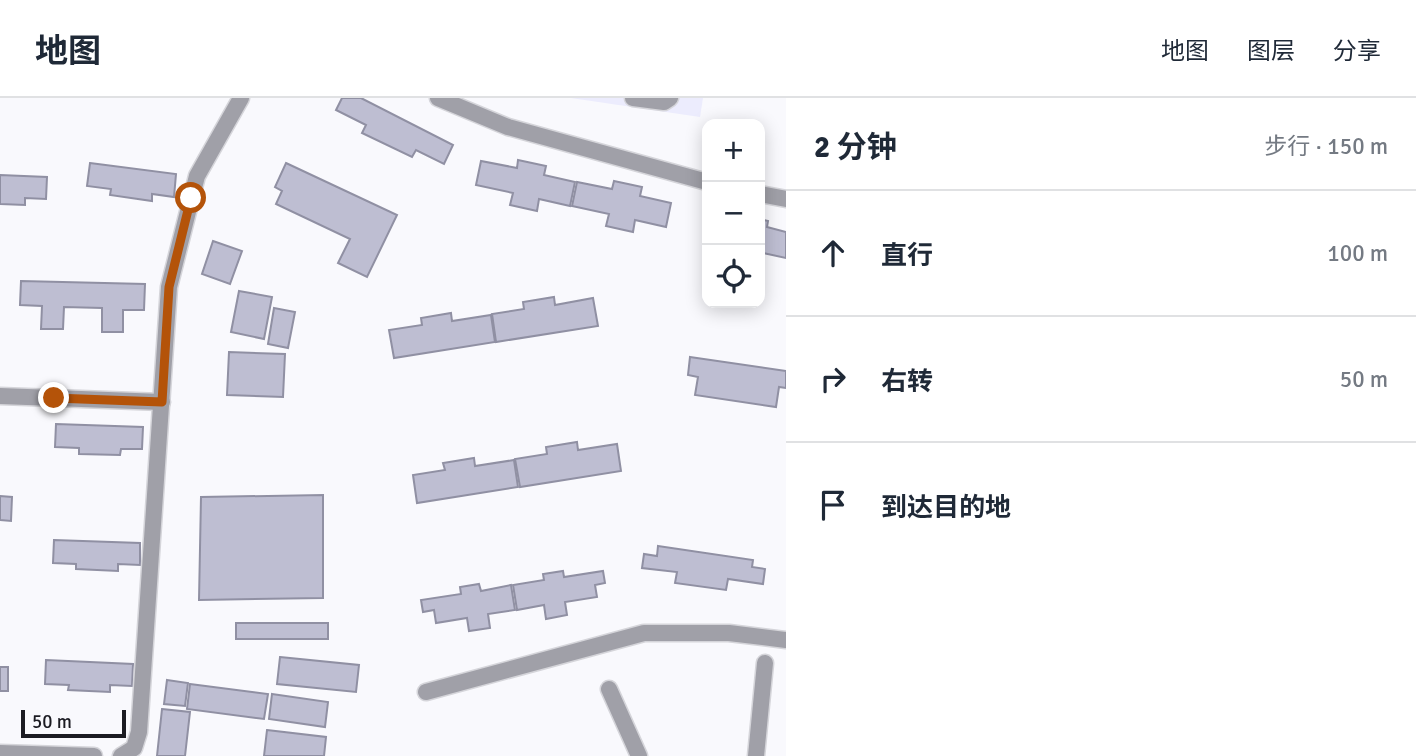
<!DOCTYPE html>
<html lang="zh">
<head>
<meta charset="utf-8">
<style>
	body { margin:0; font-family:Signika,"Noto Sans SC",sans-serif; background:#f2f2f3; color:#1f2937 }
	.controls { position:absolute; right:21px; top:21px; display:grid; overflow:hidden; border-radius:14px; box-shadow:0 4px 18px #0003 }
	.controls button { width:63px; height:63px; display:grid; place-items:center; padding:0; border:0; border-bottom:2px solid #e0e1e3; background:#fff; color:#1f2937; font:35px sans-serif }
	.scale { position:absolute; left:21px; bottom:18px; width:105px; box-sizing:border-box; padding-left:7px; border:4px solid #1b1b22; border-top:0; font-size:19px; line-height:24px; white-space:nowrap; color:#1b1b22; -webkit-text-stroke:5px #f9f9fd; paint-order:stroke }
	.stop { position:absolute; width:21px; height:21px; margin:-16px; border:5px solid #b45309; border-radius:50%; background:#fff }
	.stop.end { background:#b45309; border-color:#fff; box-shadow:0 2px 7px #0008 }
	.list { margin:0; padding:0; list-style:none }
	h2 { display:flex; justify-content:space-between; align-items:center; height:91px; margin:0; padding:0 28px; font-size:30px }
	h2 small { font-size:23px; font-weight:400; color:#747a83 }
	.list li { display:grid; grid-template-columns:46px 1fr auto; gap:21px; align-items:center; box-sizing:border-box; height:126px; padding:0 28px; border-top:2px solid #e0e1e3 }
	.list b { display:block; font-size:26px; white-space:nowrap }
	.list em { font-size:23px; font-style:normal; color:#747a83 }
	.icon { flex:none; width:38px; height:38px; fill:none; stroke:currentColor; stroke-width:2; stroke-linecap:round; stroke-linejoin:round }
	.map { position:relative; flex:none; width:786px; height:658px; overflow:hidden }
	header { display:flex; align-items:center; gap:42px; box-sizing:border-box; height:98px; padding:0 35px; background:#fff; border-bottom:2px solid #e0e1e3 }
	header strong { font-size:33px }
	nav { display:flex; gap:38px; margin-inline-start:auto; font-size:24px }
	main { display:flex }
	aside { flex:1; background:#fff }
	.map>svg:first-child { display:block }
</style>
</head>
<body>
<header>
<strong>地图</strong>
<nav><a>地图</a><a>图层</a><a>分享</a></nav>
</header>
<main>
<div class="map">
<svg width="786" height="658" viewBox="0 0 786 658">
	<rect width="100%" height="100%" fill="#f9f9fd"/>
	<!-- built -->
	<polygon fill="#ececfd" points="571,0 703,0 700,19"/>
	<!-- building -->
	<g fill="#bebed2" stroke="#9090a3" stroke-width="2">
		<polygon points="342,0 361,0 453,47 444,66 416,52 412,59 362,35 366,27 336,12"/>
		<polygon points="518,62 546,68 544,77 575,84 570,108 539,101 537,113 510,107 513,95 476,87 481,63 517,70"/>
		<polygon points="90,65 176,76 174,99 152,96 152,103 110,97 111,91 87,88"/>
		<polygon points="286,65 397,117 367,179 338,165 350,141 276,106 282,93 275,89"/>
		<polygon points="0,77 47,79 46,101 25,100 25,107 0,106"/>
		<polygon points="614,83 642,89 640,98 671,105 666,129 635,122 633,134 606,128 609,116 572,108 577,84 612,91"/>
		<polygon points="760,121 768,123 767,129 786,134 786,160 763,155 760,169"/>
		<polygon points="213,143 242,153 230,186 202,176"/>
		<polygon points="21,183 145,186 144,212 123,212 123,234 102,234 102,210 64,209 63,231 41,231 42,208 20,207"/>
		<polygon points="239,193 272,199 264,241 231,234"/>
		<polygon points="554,199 555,207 593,200 598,228 496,244 492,216 524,211 523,204"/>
		<polygon points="274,210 295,214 288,250 268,246"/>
		<polygon points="451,215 452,223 491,217 495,244 394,260 389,232 422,227 421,220"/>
		<polygon points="229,254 285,256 283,299 227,297"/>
		<polygon points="690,259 786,273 786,290 779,289 776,309 695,297 698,279 688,277"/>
		<polygon points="56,326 143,329 142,351 121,351 120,357 79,356 79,350 55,349"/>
		<polygon points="577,344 578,352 617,346 621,373 520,389 515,361 547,356 546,349"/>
		<polygon points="474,360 475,368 514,362 518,389 417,405 413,377 445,372 443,365"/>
		<polygon points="323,397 323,500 199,502 201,399"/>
		<polygon points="0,398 12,399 11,423 0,422"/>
		<polygon points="54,442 140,445 140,467 118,466 118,473 76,471 76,466 53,465"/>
		<polygon points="658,448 753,462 752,469 765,471 763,486 728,481 726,492 675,485 677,474 642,470 644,456 657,458"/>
		<polygon points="563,473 564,479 603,473 605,485 595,487 597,499 565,504 567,517 546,521 544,507 517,512 513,487 544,482 543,476"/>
		<polygon points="479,486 481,493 511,487 515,512 488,516 490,530 469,533 467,520 436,525 434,512 423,514 421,502 461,496 460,489"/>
		<rect x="236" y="525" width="92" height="16"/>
		<polygon points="280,559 359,567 356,594 277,586"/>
		<polygon points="46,562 133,566 132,588 110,587 110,594 68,592 69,587 45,586"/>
		<rect x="0" y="569" width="8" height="24"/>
		<polygon points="167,582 188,585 185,608 164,606"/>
		<polygon points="190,586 268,596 264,621 187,611"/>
		<polygon points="272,596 328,604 325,629 269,621"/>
		<polygon points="162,611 190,614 185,658 157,658"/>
		<polygon points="267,632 326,639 324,658 264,658"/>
	</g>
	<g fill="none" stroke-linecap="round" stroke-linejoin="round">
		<!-- minor casing -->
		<g stroke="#d5d5da" stroke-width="19">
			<g id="minor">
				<polyline points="438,0 508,29 707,84"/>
				<polyline points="633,0 664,4 670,0"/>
				<polyline points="760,96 786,101"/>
				<polyline points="0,298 162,304"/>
				<polyline points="609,591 639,658"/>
				<polyline points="426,594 644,535 729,535 786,542"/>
				<polyline points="0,655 94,658"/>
				<polyline points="121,658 134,650 139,634 169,189 197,78 241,0"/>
				<polyline points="756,658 765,565"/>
			</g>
		</g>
		<!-- minor -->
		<use href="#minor" stroke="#a0a0a8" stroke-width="16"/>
	</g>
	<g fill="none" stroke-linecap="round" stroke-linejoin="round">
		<!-- route -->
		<polyline stroke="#b45309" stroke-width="9" points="54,300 162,304 169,189 191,100"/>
	</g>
</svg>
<div class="controls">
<button>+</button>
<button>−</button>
<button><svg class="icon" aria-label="locate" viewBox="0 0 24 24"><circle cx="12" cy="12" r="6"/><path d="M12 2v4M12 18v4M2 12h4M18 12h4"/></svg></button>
</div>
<div class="scale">50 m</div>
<div class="stop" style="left:191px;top:100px"></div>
<div class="stop end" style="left:54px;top:300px"></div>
</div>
<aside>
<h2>2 分钟<small>步行 · 150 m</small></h2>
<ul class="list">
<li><svg class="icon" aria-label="ahead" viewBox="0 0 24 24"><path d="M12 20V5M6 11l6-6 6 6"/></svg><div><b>直行</b></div><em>100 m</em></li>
<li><svg class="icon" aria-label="right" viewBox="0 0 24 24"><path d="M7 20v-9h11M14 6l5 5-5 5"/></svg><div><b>右转</b></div><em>50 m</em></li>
<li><svg class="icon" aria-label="arrive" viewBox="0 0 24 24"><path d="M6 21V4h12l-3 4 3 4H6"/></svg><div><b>到达目的地</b></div></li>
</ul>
</aside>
</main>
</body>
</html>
